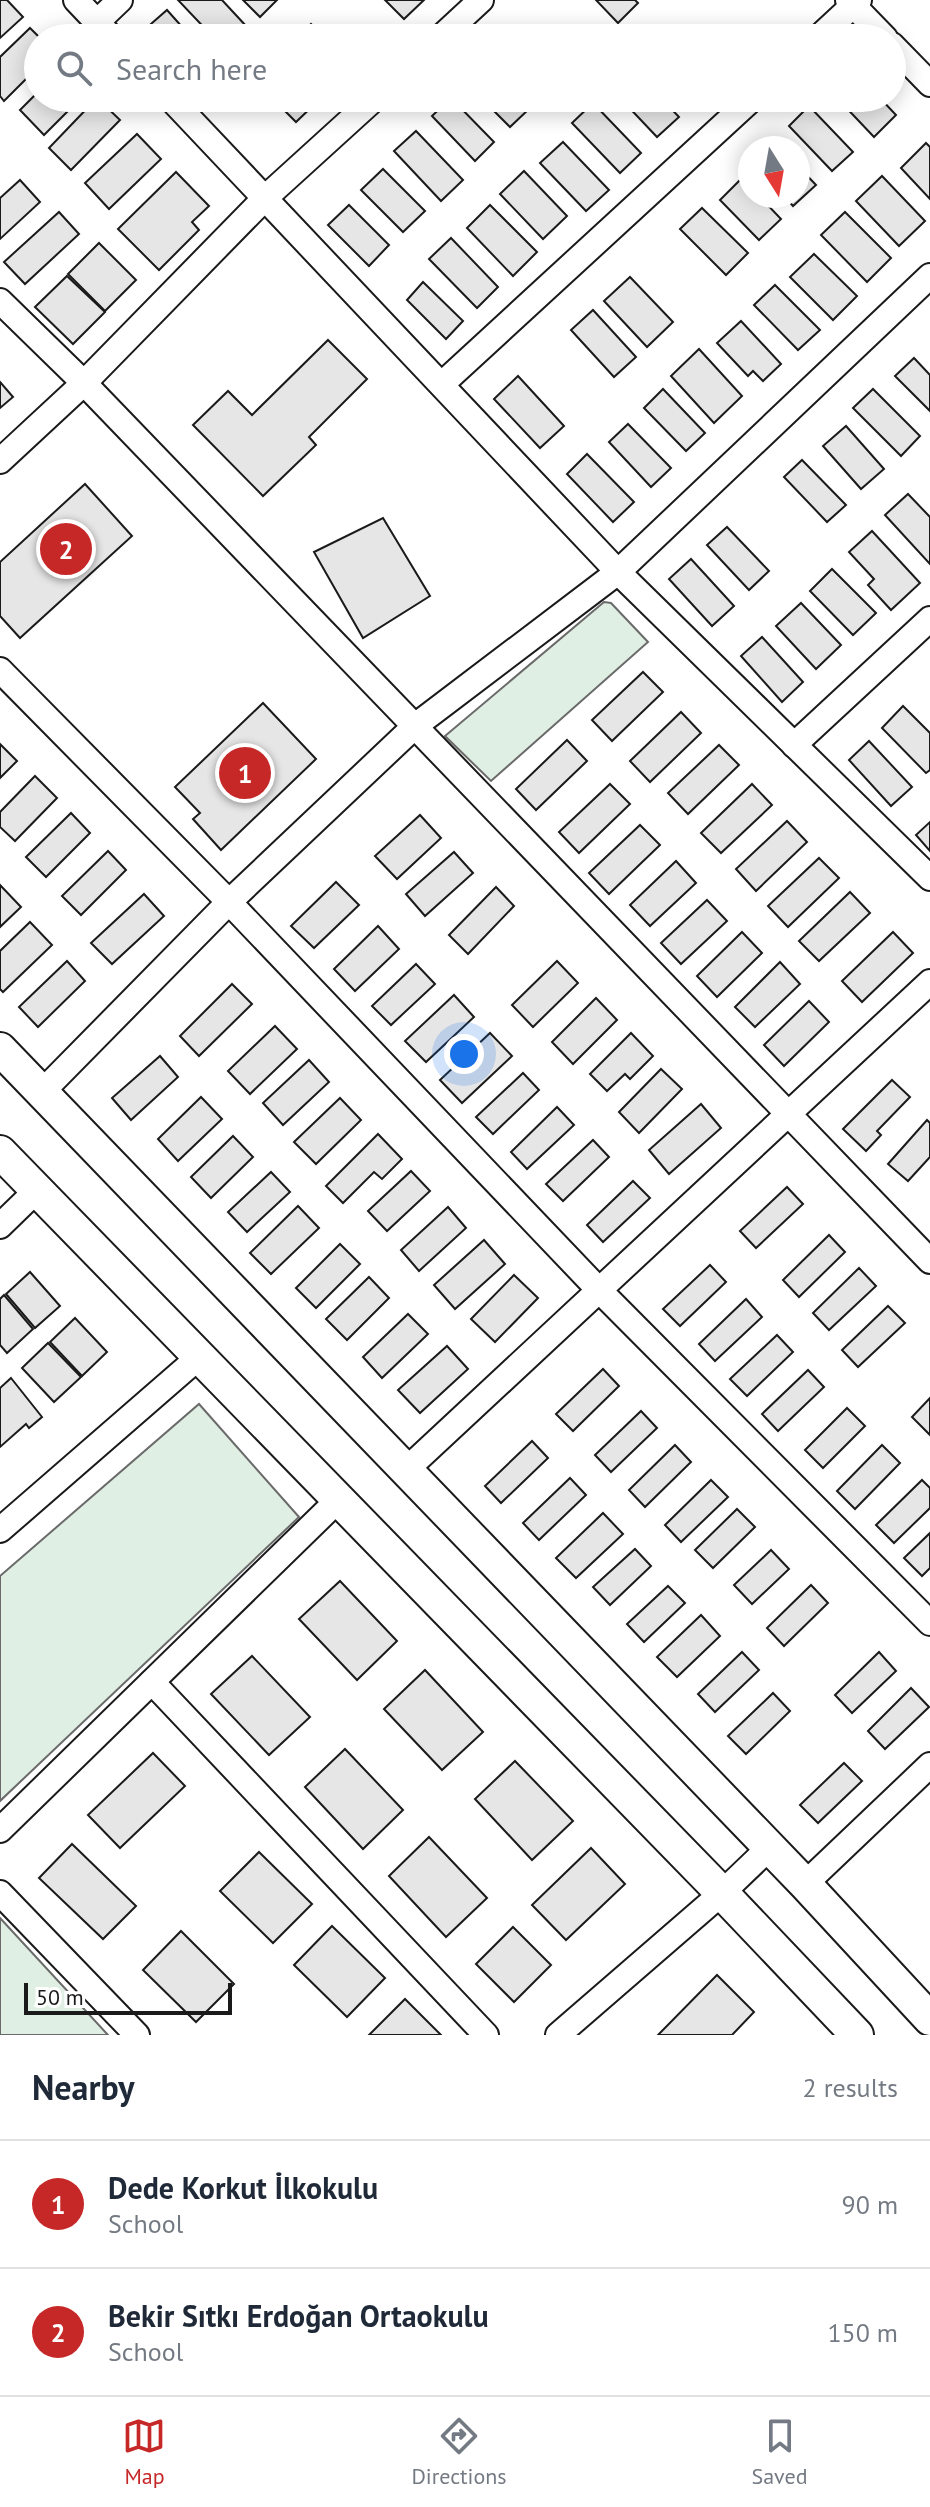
<!DOCTYPE html>
<html lang="en">
<head>
<meta charset="utf-8">
<style>
	body { margin:0; font-family:"PT Sans",sans-serif; background:#f6f6f7; color:#1f2937 }
	.compass { position:absolute; left:738px; top:136px; width:72px; height:72px; border-radius:50%; background:#fff; box-shadow:0 4px 20px #0003; rotate:169deg }
	.scale { position:absolute; left:24px; bottom:20px; width:208px; box-sizing:border-box; padding-left:8px; border:4px solid #1a1a1a; border-top:0; font-size:22px; line-height:28px; white-space:nowrap; color:#1a1a1a; -webkit-text-stroke:6px #fff; paint-order:stroke }
	.you { position:absolute; left:464px; top:1054px; width:28px; height:28px; margin:-20px; border:6px solid #fff; border-radius:50%; background:#1a73e8; box-shadow:0 0 0 12px #1a73e833 }
	.badge { display:grid; place-items:center; width:52px; height:52px; border-radius:50%; background:#c62828; color:#fff; font-size:26px; font-weight:700 }
	.pin { position:absolute; translate:-50% -50%; border:4px solid #fff; box-shadow:0 2px 8px #0006 }
	.list { margin:0; padding:0; list-style:none }
	h2 { display:flex; justify-content:space-between; align-items:center; height:104px; margin:0; padding:0 32px; font-size:34px }
	h2 small { font-size:26px; font-weight:400; color:#747a83 }
	.list li { display:grid; grid-template-columns:52px 1fr auto; gap:24px; align-items:center; box-sizing:border-box; height:128px; padding:0 32px; border-top:2px solid #e0e1e3 }
	.list b { display:block; font-size:30px; white-space:nowrap }
	.list p { margin:0; font-size:26px; white-space:nowrap; color:#747a83 }
	.list em { font-size:26px; font-style:normal; color:#747a83 }
	.icon { flex:none; width:44px; height:44px; fill:none; stroke:currentColor; stroke-width:2; stroke-linecap:round; stroke-linejoin:round }
	.map { position:relative; flex:none; width:930px; height:2035px; overflow:hidden }
	.search { position:absolute; background:#fff; box-shadow:0 4px 20px #0003; left:24px; right:24px; top:24px; height:88px; display:flex; align-items:center; gap:20px; box-sizing:border-box; padding:0 28px; border-radius:44px; color:#747a83; font-size:30px }
	.sheet { height:360px; background:#fff }
	nav { display:flex; justify-content:space-around; align-items:center; box-sizing:border-box; height:112px; border-top:2px solid #e0e1e3; background:#fff; font-size:22px; color:#747a83 }
	nav a { display:grid; justify-items:center; gap:4px }
	nav .on { color:#c62828 }
	.map>svg:first-child { display:block }
</style>
</head>
<body>
<div class="map">
<svg width="930" height="2035" viewBox="0 0 930 2035">
	<rect width="100%" height="100%" fill="#fff"/>
	<!-- green -->
	<g fill="#e0efe3" stroke="#6a6a6a" stroke-width="2">
		<polygon points="604,602 611,603 648,642 491,781 445,736"/>
		<polygon points="199,1404 299,1517 0,1801 0,1576"/>
		<polygon points="0,1918 108,2035 0,2035"/>
	</g>
	<!-- building -->
	<g fill="#e6e6e6" stroke="#1a1a1a" stroke-width="2">
		<polygon points="0,0 7,0 23,17 0,38"/>
		<polygon points="178,0 222,0 247,27 234,38 214,38"/>
		<polygon points="243,0 277,0 260,17"/>
		<polygon points="385,0 424,0 404,19"/>
		<polygon points="596,0 635,0 638,3 618,23"/>
		<polygon points="167,10 192,38 151,38 144,30"/>
		<polygon points="311,24 325,38 297,38"/>
		<polygon points="30,28 40,38 38,67 4,101 0,96 0,57"/>
		<polygon points="38,92 38,98 81,98 44,135 20,110"/>
		<polygon points="97,98 120,120 71,170 49,148"/>
		<polygon points="272,98 315,98 318,101 296,122"/>
		<polygon points="451,98 494,142 475,161 432,116"/>
		<polygon points="481,98 520,98 530,108 510,127"/>
		<polygon points="620,98 661,98 679,117 657,137"/>
		<polygon points="837,98 880,98 896,115 874,137"/>
		<polygon points="593,103 641,153 620,173 572,123"/>
		<polygon points="809,106 853,152 832,171 789,126"/>
		<polygon points="416,131 463,180 441,201 394,151"/>
		<polygon points="137,134 161,159 109,209 85,183"/>
		<polygon points="563,142 609,190 586,211 540,163"/>
		<polygon points="926,143 930,147 930,199 901,168"/>
		<polygon points="798,166 816,185 793,206 784,196 798,196"/>
		<polygon points="383,169 425,211 403,232 361,190"/>
		<polygon points="524,171 567,216 543,239 500,194"/>
		<polygon points="176,172 209,206 192,222 199,230 159,270 118,229"/>
		<polygon points="882,176 925,221 899,246 856,201"/>
		<polygon points="742,178 750,186 750,196 759,196 781,219 759,240 720,200"/>
		<polygon points="20,180 40,202 0,239 0,198"/>
		<polygon points="349,205 389,245 369,266 328,225"/>
		<polygon points="490,205 537,252 513,276 467,228"/>
		<polygon points="702,208 748,253 726,275 680,229"/>
		<polygon points="59,212 79,234 25,284 4,262"/>
		<polygon points="845,212 891,258 867,282 821,235"/>
		<polygon points="451,238 498,287 477,308 429,259"/>
		<polygon points="99,243 136,280 105,311 68,274"/>
		<polygon points="814,254 857,296 833,320 790,277"/>
		<polygon points="67,276 105,312 73,344 35,307"/>
		<polygon points="630,277 673,322 647,347 604,301"/>
		<polygon points="423,282 463,321 446,339 407,300"/>
		<polygon points="775,285 820,330 798,350 754,305"/>
		<polygon points="593,310 636,357 614,377 571,330"/>
		<polygon points="741,321 781,364 763,381 753,371 748,376 717,343"/>
		<polygon points="328,340 367,379 309,437 316,445 263,496 193,425 228,391 252,415"/>
		<polygon points="699,349 742,396 714,423 671,376"/>
		<polygon points="914,358 930,375 930,411 895,376"/>
		<polygon points="518,376 564,426 540,448 494,399"/>
		<polygon points="0,382 13,397 0,408"/>
		<polygon points="663,389 705,433 686,451 644,408"/>
		<polygon points="873,389 920,436 901,456 853,408"/>
		<polygon points="628,424 671,468 651,487 609,442"/>
		<polygon points="846,426 884,469 861,489 823,446"/>
		<polygon points="587,454 634,502 613,522 567,474"/>
		<polygon points="802,460 846,505 827,522 784,477"/>
		<polygon points="85,484 132,536 20,638 0,616 0,562"/>
		<polygon points="908,494 930,517 930,564 885,515"/>
		<polygon points="383,518 430,596 363,638 314,552"/>
		<polygon points="727,527 769,571 749,590 707,545"/>
		<polygon points="872,531 920,583 891,610 868,585 874,579 849,552"/>
		<polygon points="691,559 734,606 712,626 669,579"/>
		<polygon points="832,569 876,613 853,635 810,591"/>
		<polygon points="801,603 841,645 816,669 776,626"/>
		<polygon points="762,637 803,682 782,702 741,656"/>
		<polygon points="643,672 663,692 612,741 592,720"/>
		<polygon points="263,703 316,759 221,850 193,819 200,813 175,787"/>
		<polygon points="903,706 930,733 930,770 926,773 882,728"/>
		<polygon points="681,712 701,733 650,782 630,761"/>
		<polygon points="567,740 587,761 536,810 516,789"/>
		<polygon points="869,741 912,787 891,806 849,760"/>
		<polygon points="0,744 17,761 0,778"/>
		<polygon points="719,745 739,765 688,814 668,793"/>
		<polygon points="35,776 57,798 15,841 0,827 0,812"/>
		<polygon points="610,784 630,804 579,853 559,832"/>
		<polygon points="752,784 772,805 721,853 701,833"/>
		<polygon points="71,813 90,833 46,877 26,857"/>
		<polygon points="420,815 441,838 397,879 375,856"/>
		<polygon points="787,821 807,842 756,891 736,869"/>
		<polygon points="930,822 930,851 916,835"/>
		<polygon points="640,825 660,845 609,894 589,873"/>
		<polygon points="108,851 126,870 81,915 62,896"/>
		<polygon points="454,852 473,873 425,916 406,894"/>
		<polygon points="819,858 839,878 788,927 768,906"/>
		<polygon points="676,861 696,883 650,926 630,905"/>
		<polygon points="336,882 359,905 314,948 291,926"/>
		<polygon points="0,885 21,907 0,927"/>
		<polygon points="496,887 514,906 468,954 449,935"/>
		<polygon points="850,892 870,913 819,961 799,941"/>
		<polygon points="144,894 164,916 112,964 91,943"/>
		<polygon points="707,900 727,921 681,964 661,943"/>
		<polygon points="30,922 52,945 3,992 0,989 0,951"/>
		<polygon points="378,926 399,949 355,991 334,969"/>
		<polygon points="742,932 762,953 717,997 697,976"/>
		<polygon points="893,932 913,953 862,1002 842,981"/>
		<polygon points="67,961 85,981 38,1027 19,1007"/>
		<polygon points="557,961 578,983 533,1027 512,1005"/>
		<polygon points="780,962 800,984 755,1027 735,1007"/>
		<polygon points="416,964 435,984 391,1025 372,1006"/>
		<polygon points="232,984 252,1004 199,1056 180,1036"/>
		<polygon points="454,995 474,1017 426,1062 405,1041"/>
		<polygon points="596,998 617,1020 573,1064 552,1042"/>
		<polygon points="809,1001 829,1022 784,1066 764,1045"/>
		<polygon points="275,1026 297,1049 250,1094 228,1071"/>
		<polygon points="490,1033 512,1056 462,1103 440,1080"/>
		<polygon points="631,1033 653,1056 630,1079 625,1074 607,1091 590,1074"/>
		<polygon points="160,1056 178,1077 131,1120 112,1098"/>
		<polygon points="309,1060 329,1082 283,1125 263,1103"/>
		<polygon points="661,1069 682,1089 639,1133 619,1112"/>
		<polygon points="523,1073 539,1090 493,1134 476,1117"/>
		<polygon points="892,1080 910,1097 877,1131 881,1135 866,1151 843,1129"/>
		<polygon points="201,1097 222,1119 178,1161 158,1139"/>
		<polygon points="340,1098 361,1120 316,1164 294,1142"/>
		<polygon points="701,1104 721,1128 669,1174 649,1150"/>
		<polygon points="557,1107 574,1125 527,1169 511,1152"/>
		<polygon points="927,1120 930,1123 930,1157 908,1181 888,1164"/>
		<polygon points="378,1134 402,1159 382,1179 374,1172 343,1203 326,1186"/>
		<polygon points="233,1136 253,1157 211,1198 191,1177"/>
		<polygon points="593,1140 609,1157 563,1201 546,1184"/>
		<polygon points="411,1171 430,1191 387,1231 368,1211"/>
		<polygon points="271,1172 290,1192 247,1232 228,1212"/>
		<polygon points="633,1181 650,1198 603,1242 587,1225"/>
		<polygon points="787,1187 803,1204 756,1248 740,1231"/>
		<polygon points="298,1206 319,1228 271,1274 250,1253"/>
		<polygon points="448,1207 466,1228 419,1271 401,1250"/>
		<polygon points="829,1235 845,1252 799,1297 783,1280"/>
		<polygon points="484,1240 505,1264 455,1309 434,1285"/>
		<polygon points="340,1244 360,1264 316,1308 296,1288"/>
		<polygon points="710,1265 726,1282 680,1326 663,1309"/>
		<polygon points="859,1268 876,1286 829,1330 813,1313"/>
		<polygon points="30,1272 60,1306 35,1328 6,1294"/>
		<polygon points="514,1275 538,1298 495,1342 471,1319"/>
		<polygon points="369,1277 389,1298 347,1340 326,1319"/>
		<polygon points="4,1295 33,1329 7,1353 0,1345 0,1299"/>
		<polygon points="746,1299 762,1317 715,1361 699,1344"/>
		<polygon points="888,1306 905,1323 858,1367 842,1350"/>
		<polygon points="408,1314 428,1334 382,1378 363,1357"/>
		<polygon points="75,1318 107,1352 82,1376 50,1342"/>
		<polygon points="777,1335 793,1352 747,1396 730,1379"/>
		<polygon points="48,1343 81,1377 54,1402 22,1368"/>
		<polygon points="447,1346 468,1369 420,1413 398,1390"/>
		<polygon points="603,1369 619,1386 573,1431 556,1414"/>
		<polygon points="808,1370 824,1387 778,1431 762,1414"/>
		<polygon points="11,1378 42,1417 29,1428 26,1424 0,1447 0,1388"/>
		<polygon points="930,1398 930,1435 912,1417"/>
		<polygon points="847,1408 865,1426 823,1468 805,1450"/>
		<polygon points="641,1411 657,1428 611,1472 595,1455"/>
		<polygon points="532,1441 548,1458 501,1503 485,1486"/>
		<polygon points="675,1445 691,1462 645,1507 629,1490"/>
		<polygon points="882,1445 900,1463 855,1509 837,1491"/>
		<polygon points="570,1478 586,1495 539,1540 523,1523"/>
		<polygon points="711,1480 728,1497 681,1542 665,1525"/>
		<polygon points="922,1480 930,1488 930,1508 894,1543 876,1525"/>
		<polygon points="737,1509 755,1527 713,1568 695,1550"/>
		<polygon points="603,1513 623,1534 576,1578 556,1558"/>
		<polygon points="930,1533 930,1568 922,1576 904,1558"/>
		<polygon points="635,1549 651,1566 610,1605 593,1587"/>
		<polygon points="771,1550 789,1569 752,1604 734,1585"/>
		<polygon points="340,1581 397,1641 357,1680 299,1619"/>
		<polygon points="811,1585 828,1603 784,1646 767,1628"/>
		<polygon points="668,1586 685,1603 644,1642 627,1624"/>
		<polygon points="701,1615 720,1636 677,1677 657,1657"/>
		<polygon points="742,1652 759,1670 715,1712 698,1694"/>
		<polygon points="879,1652 896,1671 852,1713 835,1695"/>
		<polygon points="252,1656 310,1717 269,1755 211,1694"/>
		<polygon points="425,1670 483,1732 442,1770 384,1709"/>
		<polygon points="911,1688 929,1707 885,1749 868,1731"/>
		<polygon points="773,1693 790,1711 746,1754 728,1736"/>
		<polygon points="345,1749 403,1810 363,1849 305,1787"/>
		<polygon points="153,1753 185,1786 120,1848 88,1815"/>
		<polygon points="515,1761 573,1821 532,1860 475,1799"/>
		<polygon points="844,1763 862,1781 818,1823 800,1805"/>
		<polygon points="429,1837 487,1898 446,1937 389,1876"/>
		<polygon points="72,1844 136,1906 103,1939 39,1878"/>
		<polygon points="591,1848 625,1884 566,1940 532,1905"/>
		<polygon points="259,1852 312,1904 273,1943 220,1891"/>
		<polygon points="332,1926 385,1978 347,2017 294,1965"/>
		<polygon points="513,1927 551,1965 514,2002 476,1964"/>
		<polygon points="181,1931 234,1984 196,2022 143,1970"/>
		<polygon points="717,1975 754,2012 732,2035 658,2035"/>
		<polygon points="405,1999 441,2035 369,2035"/>
	</g>
	<g fill="none" stroke-linecap="round" stroke-linejoin="round">
		<!-- minor casing -->
		<g stroke="#1a1a1a" stroke-width="28">
			<g id="minor">
				<polyline points="76,0 112,38"/>
				<polyline points="848,0 885,38"/>
				<polyline points="97,22 120,0"/>
				<polyline points="440,38 481,0"/>
				<polyline points="818,38 859,0"/>
				<polyline points="892,45 930,84"/>
				<polyline points="170,98 618,572 930,878"/>
				<polyline points="0,301 84,383 930,1261"/>
				<polyline points="442,384 753,98"/>
				<polyline points="0,461 84,383 265,198 375,98"/>
				<polyline points="0,670 229,902 599,1290 930,1623"/>
				<polyline points="794,745 930,619"/>
				<polyline points="42,1092 229,902 415,726 618,572 930,276"/>
				<polyline points="0,1226 37,1190"/>
				<polyline points="406,1470 930,982"/>
				<polyline points="0,1530 199,1357"/>
				<polyline points="152,1682 486,2035"/>
				<polyline points="0,1830 337,1501"/>
				<polyline points="805,1884 930,1765"/>
				<polyline points="0,1893 137,2035"/>
				<polyline points="558,2035 722,1893 770,1847"/>
			</g>
		</g>
		<!-- tertiary casing -->
		<g stroke="#1a1a1a" stroke-width="36">
			<g id="tertiary">
				<polyline points="0,1049 805,1884 930,2019"/>
				<polyline points="0,1152 722,1893 857,2035"/>
			</g>
		</g>
		<!-- minor -->
		<use href="#minor" stroke="#fff" stroke-width="24"/>
		<!-- tertiary -->
		<use href="#tertiary" stroke="#fff" stroke-width="32"/>
	</g>
</svg>
<svg class="compass" viewBox="-18 -18 36 36"><path d="M0-13l5 13h-10z" fill="#e53935"/><path d="M0 13l5-13h-10z" fill="#747a83"/></svg>
<div class="scale">50 m</div>
<div class="you"></div>
<div class="pin badge" style="left:245px;top:773px">1</div>
<div class="pin badge" style="left:66px;top:549px">2</div>
<div class="search"><svg class="icon" aria-label="search" viewBox="0 0 24 24"><circle cx="10" cy="10" r="6"/><path d="M15 15l6 6"/></svg>Search here</div>
</div>
<section class="sheet">
<h2>Nearby<small>2 results</small></h2>
<ul class="list">
<li><span class="badge">1</span><div><b>Dede Korkut İlkokulu</b><p>School</p></div><em>90 m</em></li>
<li><span class="badge">2</span><div><b>Bekir Sıtkı Erdoğan Ortaokulu</b><p>School</p></div><em>150 m</em></li>
</ul>
</section>
<nav>
<a class="on"><svg class="icon" aria-label="map" viewBox="0 0 24 24"><path d="M3 6l6-2 6 2 6-2v14l-6 2-6-2-6 2zM9 4v14M15 6v14"/></svg>Map</a>
<a><svg class="icon" aria-label="directions" viewBox="0 0 24 24"><path d="M12 3l9 9-9 9-9-9zM9 14v-3h6M13 9l2 2-2 2"/></svg>Directions</a>
<a><svg class="icon" aria-label="saved" viewBox="0 0 24 24"><path d="M7 4h10v16l-5-4-5 4z"/></svg>Saved</a>
</nav>
</body>
</html>
